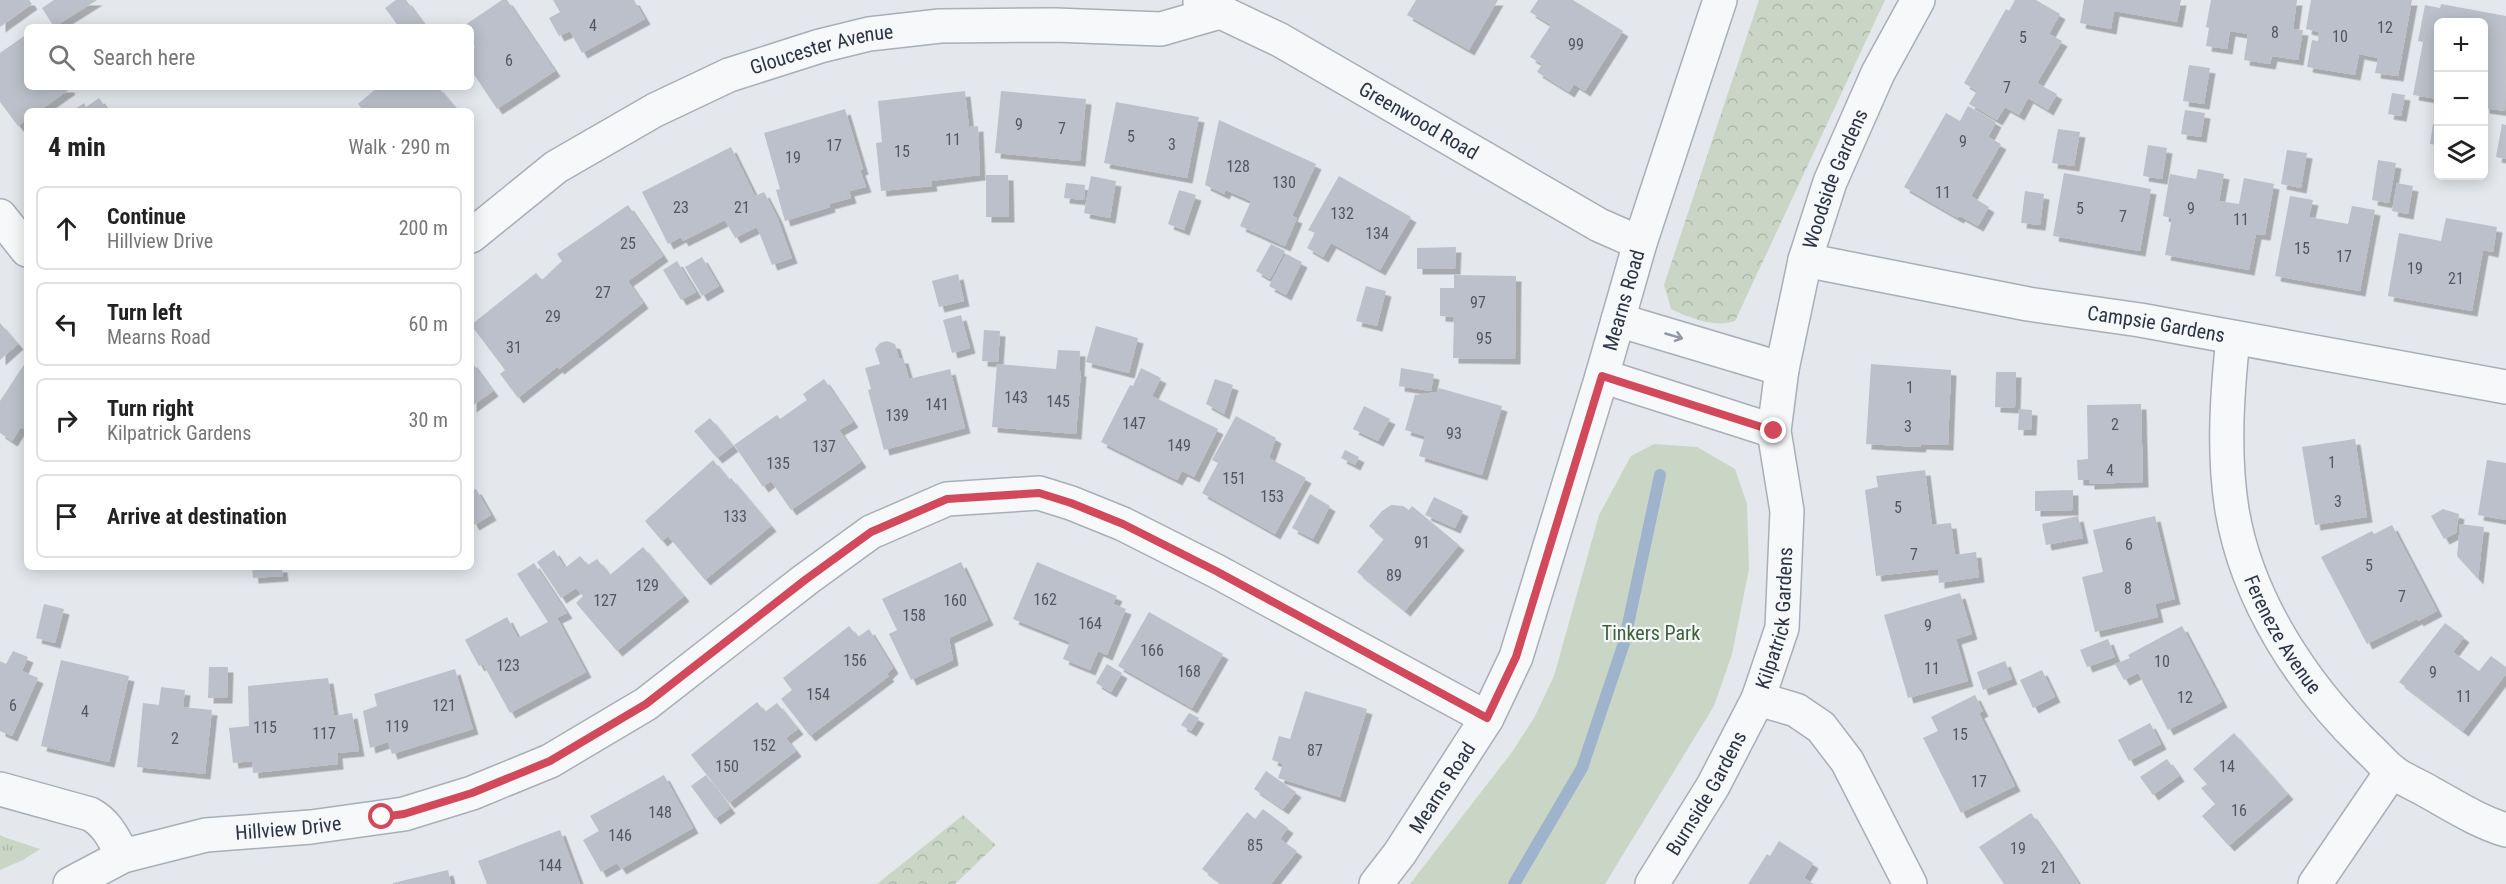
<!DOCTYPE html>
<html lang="en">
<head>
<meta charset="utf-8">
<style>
	body { margin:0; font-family:"Roboto Condensed",sans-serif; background:#f2f2f2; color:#222 }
	.controls { position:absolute; right:18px; top:18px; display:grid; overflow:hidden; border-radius:9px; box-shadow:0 3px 15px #0003 }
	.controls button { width:54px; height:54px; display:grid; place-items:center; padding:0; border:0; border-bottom:2px solid #e0e0e0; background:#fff; color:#222; font:30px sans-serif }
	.stop { position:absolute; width:18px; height:18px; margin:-14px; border:4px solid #d1495b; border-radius:50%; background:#fff }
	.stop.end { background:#d1495b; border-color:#fff; box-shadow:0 2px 6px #0008 }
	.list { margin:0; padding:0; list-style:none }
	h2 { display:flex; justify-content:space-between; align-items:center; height:78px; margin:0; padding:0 24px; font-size:26px }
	h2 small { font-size:20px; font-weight:400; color:#767676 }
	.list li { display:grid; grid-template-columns:39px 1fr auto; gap:18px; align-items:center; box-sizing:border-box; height:84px; margin:0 12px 12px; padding:0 12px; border:2px solid #e0e0e0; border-radius:9px }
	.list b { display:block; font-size:22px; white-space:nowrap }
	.list p { margin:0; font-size:20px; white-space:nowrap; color:#767676 }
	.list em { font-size:20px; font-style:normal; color:#767676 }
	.icon { flex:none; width:33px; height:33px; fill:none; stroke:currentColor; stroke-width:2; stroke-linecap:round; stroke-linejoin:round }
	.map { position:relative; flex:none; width:2506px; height:884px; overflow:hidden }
	.search { position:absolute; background:#fff; box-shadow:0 3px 15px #0003; left:24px; top:24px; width:450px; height:66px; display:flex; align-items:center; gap:15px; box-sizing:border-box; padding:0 21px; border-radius:9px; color:#767676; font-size:22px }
	.panel { position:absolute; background:#fff; box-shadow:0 3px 15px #0003; left:24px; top:108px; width:450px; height:462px; border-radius:9px }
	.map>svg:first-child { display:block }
</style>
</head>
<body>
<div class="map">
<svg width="2506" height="884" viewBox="0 0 2506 884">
	<defs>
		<pattern id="grass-tufts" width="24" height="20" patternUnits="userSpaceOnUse" patternTransform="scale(1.5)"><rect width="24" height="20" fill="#c9d6c5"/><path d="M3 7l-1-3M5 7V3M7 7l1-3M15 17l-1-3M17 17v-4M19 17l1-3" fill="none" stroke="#adb8ab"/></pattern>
		<pattern id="forest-crowns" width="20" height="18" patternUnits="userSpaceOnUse" patternTransform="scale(1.5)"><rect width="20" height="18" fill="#c9d6c5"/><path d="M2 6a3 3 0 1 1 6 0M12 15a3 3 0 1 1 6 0" fill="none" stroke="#adb8ab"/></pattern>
		<filter id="shadow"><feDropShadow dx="5.5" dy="5.5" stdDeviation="0" flood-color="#0004"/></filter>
	</defs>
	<rect width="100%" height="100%" fill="#e4e7ec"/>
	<!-- grass -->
	<polygon fill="url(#grass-tufts)" points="0,835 4,837 40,849 23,860 0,870"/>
	<!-- forest -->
	<g fill="url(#forest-crowns)">
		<path d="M1759,0h126l-150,321c-21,7 -45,-3 -64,-12l-7,-24z"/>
		<polygon points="963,815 996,845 955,884 877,884"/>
	</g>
	<!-- green -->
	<polygon fill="#c9d6c5" points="1654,444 1697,447 1735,469 1747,504 1749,569 1732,654 1714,706 1605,884 1410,884 1512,752 1534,718 1554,676 1599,515 1631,456"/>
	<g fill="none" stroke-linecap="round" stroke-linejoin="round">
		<!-- stream -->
		<polyline stroke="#9fb4cc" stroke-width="12" points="1514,884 1582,768 1624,643 1660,475"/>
	</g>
	<!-- building -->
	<g fill="#bbc0ca" filter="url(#shadow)">
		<polygon points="0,0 29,0 32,4 0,27"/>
		<polygon points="54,0 97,0 54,27 42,8"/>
		<polygon points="396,0 406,0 426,27 399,27 385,8"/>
		<polygon points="502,0 507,0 555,71 497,109 471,70 471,50 475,47 471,40 471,27 462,27"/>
		<polygon points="553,0 634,0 645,19 582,53 570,31 559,36 549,18 560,12"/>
		<polygon points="1416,0 1498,0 1469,50 1407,15"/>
		<polygon points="1538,0 1573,0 1623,31 1585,91 1574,84 1569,92 1537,72 1542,64 1530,57 1551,25 1530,12"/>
		<polygon points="2015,0 2036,0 2060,14 2049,34 2062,41 2037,83 2057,94 2048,110 2028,98 2019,115 2005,107 1997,120 1969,104 1977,91 1964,83 2006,9 2009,11"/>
		<polygon points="2084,0 2181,0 2177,22 2114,11 2111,29 2080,23"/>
		<polygon points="2211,0 2297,0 2293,29 2303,30 2298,60 2272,56 2270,64 2244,60 2248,34 2230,31 2227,49 2206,46 2209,28 2206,27"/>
		<polygon points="2311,0 2412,0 2398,76 2375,73 2378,58 2359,54 2355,75 2307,67 2312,40 2318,41 2319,32 2306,29"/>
		<polygon points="2441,4 2506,16 2505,111 2484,108 2484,22 2438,22 2438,99 2413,95 2423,42 2418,41 2425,5 2440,8"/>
		<polygon points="27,34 27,87 68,87 70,89 39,111 27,111 27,119 18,126 0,102 0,53"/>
		<polygon points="2189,65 2210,68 2204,104 2183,101"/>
		<polygon points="378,87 438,87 458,111 364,111 358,104"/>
		<polygon points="965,91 969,127 978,126 980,175 931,181 932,186 881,191 876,143 882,142 878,101"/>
		<polygon points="1001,91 1086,99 1080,161 995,153"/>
		<polygon points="2392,93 2405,95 2401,116 2388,114"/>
		<polygon points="99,98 108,111 72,111 84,103 86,107"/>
		<polygon points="1116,102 1199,117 1187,178 1104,163"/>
		<polygon points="1968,106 1996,122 1988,137 2001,144 1971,196 1989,207 1978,226 1960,216 1958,218 1904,187 1946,113 1960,121"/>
		<polygon points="845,109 863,169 860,170 866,187 849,191 851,198 829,204 830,207 785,221 776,190 780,189 764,133"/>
		<polygon points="2185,110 2205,113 2201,137 2181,134"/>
		<polygon points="1219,120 1316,164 1292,216 1297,218 1285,246 1240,226 1251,201 1226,190 1224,194 1205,185"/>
		<polygon points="2433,124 2438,125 2438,145 2430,144"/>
		<polygon points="2502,124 2506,125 2506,159 2496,157"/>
		<polygon points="2058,129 2080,132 2074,166 2052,163"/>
		<polygon points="2148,145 2167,148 2162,179 2143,176"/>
		<polygon points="731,147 755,196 764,192 777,217 792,258 772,265 757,227 735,238 725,220 683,241 681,237 668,244 642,192"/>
		<polygon points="2287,150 2307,153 2301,188 2281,184"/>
		<polygon points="2378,160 2396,163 2389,203 2372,200"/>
		<polygon points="2198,169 2224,174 2219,201 2239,204 2244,178 2274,184 2265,235 2256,234 2249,270 2165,255 2172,218 2163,216 2170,174 2196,179"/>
		<polygon points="2064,173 2151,189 2140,251 2053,236"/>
		<polygon points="986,175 1008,175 1009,217 986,217"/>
		<polygon points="1091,176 1116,181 1110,218 1084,213"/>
		<polygon points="1339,176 1411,217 1380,270 1331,243 1323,257 1307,248 1315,233 1308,230"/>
		<polygon points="1066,183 1085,185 1084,200 1064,198"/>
		<polygon points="2397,183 2413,186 2408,214 2392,211"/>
		<polygon points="1179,190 1196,195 1184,230 1168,224"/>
		<polygon points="2025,191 2044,194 2040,225 2021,223"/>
		<polygon points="2290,196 2313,200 2309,217 2348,224 2352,206 2375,210 2360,291 2275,276"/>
		<polygon points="628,205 663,256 628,281 643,303 559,369 557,367 518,398 500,374 505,370 471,325 536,273 542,280 562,261 557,254"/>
		<polygon points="2446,218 2497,227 2493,252 2483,250 2472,311 2388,296 2399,233 2441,241"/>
		<polygon points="1271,244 1285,251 1270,279 1256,271"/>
		<polygon points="1456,247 1455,269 1417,269 1417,248"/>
		<polygon points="1286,254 1302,262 1286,295 1269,286"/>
		<polygon points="702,257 719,286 702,296 685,267"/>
		<polygon points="677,261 696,292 681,300 663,270"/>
		<polygon points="958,274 964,301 939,307 932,281"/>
		<polygon points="1454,275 1516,276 1515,359 1453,358 1454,317 1440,316 1440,288 1454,288"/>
		<polygon points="1366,286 1386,291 1377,326 1356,321"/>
		<polygon points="961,315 970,348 952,353 943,320"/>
		<polygon points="0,323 18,344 0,360"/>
		<polygon points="1096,326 1138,338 1129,373 1086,362"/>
		<polygon points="984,330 1000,331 998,362 982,361"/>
		<polygon points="887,341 895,344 899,358 903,358 909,379 950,369 965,428 884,450 868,390 871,389 865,368 880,364 875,349 880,343"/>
		<polygon points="1058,350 1080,351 1079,371 1081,371 1076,434 992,427 997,364 1056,369"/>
		<polygon points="27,360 27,431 21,427 12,441 0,433 0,401"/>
		<polygon points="471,361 493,391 471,407"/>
		<polygon points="1871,364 1951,370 1948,445 1921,444 1920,447 1866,444"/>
		<polygon points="1141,368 1161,378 1152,396 1218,429 1194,477 1182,471 1177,480 1101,442 1130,385 1133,386"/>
		<polygon points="1401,368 1434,374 1431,391 1399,386"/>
		<polygon points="1996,372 2016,372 2015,408 1995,407"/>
		<polygon points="824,379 853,422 839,430 861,462 791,510 771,481 763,487 734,445 777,415 780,419 807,400 803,394"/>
		<polygon points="1215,379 1233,385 1224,414 1206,404"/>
		<polygon points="1439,388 1502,406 1482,475 1419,456 1425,436 1405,430 1415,395 1437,392"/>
		<polygon points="2141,404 2143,482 2089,484 2089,480 2078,480 2077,460 2088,459 2087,405"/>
		<polygon points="1364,406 1390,419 1378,441 1353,429"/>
		<polygon points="2019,409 2032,410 2031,430 2018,430"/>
		<polygon points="1236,416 1276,438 1269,458 1306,478 1275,534 1202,493 1218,463 1212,460"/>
		<polygon points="710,418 733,446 717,458 694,431"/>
		<polygon points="2355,439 2367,517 2315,525 2302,447"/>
		<polygon points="1345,450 1359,457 1355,465 1341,458"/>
		<polygon points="713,460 729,480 731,478 771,526 705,580 668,536 662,541 645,521"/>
		<polygon points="2487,460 2506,463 2506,520 2478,515"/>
		<polygon points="1925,470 1932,525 1951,523 1955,555 1976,552 1979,577 1939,583 1938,569 1876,576 1865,490 1878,487 1876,476"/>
		<polygon points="476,489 491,515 474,525 471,520 471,491"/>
		<polygon points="2073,490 2073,510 2035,511 2035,491"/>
		<polygon points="1310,494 1330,506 1313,539 1292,528"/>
		<polygon points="1434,497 1463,511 1455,528 1425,515"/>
		<polygon points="1391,505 1403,506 1409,510 1412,506 1459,545 1405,611 1357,572 1384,539 1369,526 1382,511"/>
		<polygon points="2443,509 2459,514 2456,533 2444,539 2431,516"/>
		<polygon points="2078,516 2083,538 2046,545 2042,524"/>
		<polygon points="2155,516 2175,599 2155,604 2158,617 2095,632 2082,577 2103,572 2093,530"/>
		<polygon points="2460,524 2484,527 2478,579 2457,556"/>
		<polygon points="2392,525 2437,611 2418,621 2417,619 2367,644 2321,557 2372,531 2374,534"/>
		<polygon points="643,547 684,596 617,651 576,603 583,596 576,588 561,598 537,562 554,550 565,568 580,556 588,565 597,559 610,575"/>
		<polygon points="961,562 988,620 949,638 953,660 911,680 889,634 897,630 882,599"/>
		<polygon points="1037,562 1117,596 1113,604 1126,609 1107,655 1098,651 1090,670 1063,659 1070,642 1013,619"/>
		<polygon points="534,563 567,613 557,618 586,672 510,713 483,664 479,666 465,640 507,617 518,638 548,622 517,574"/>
		<polygon points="252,567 282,567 283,576 253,578"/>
		<polygon points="1960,593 1972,634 1956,639 1968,681 1908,698 1884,615"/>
		<polygon points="44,604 64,609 55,643 36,638"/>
		<polygon points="1149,612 1223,654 1192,708 1118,666"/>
		<polygon points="2445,623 2464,637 2453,652 2479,671 2491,656 2506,667 2506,674 2463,731 2399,682"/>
		<polygon points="849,626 858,637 869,629 893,668 887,674 889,676 810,736 781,699 792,690 783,678"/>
		<polygon points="2182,626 2222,702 2168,730 2138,673 2124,680 2115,664 2130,658 2128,655"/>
		<polygon points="2108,639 2115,657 2087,667 2080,650"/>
		<polygon points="13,651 28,657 22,671 38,678 12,736 0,731 0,661 6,664"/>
		<polygon points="61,660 129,676 109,762 41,746"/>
		<polygon points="2005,661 2012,679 1983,690 1977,672"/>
		<polygon points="1107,664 1122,673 1111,692 1096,683"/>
		<polygon points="209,667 228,667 227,698 208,698"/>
		<polygon points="455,669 473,729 392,754 388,742 370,748 363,711 377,706 374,694"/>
		<polygon points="2042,670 2055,697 2033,708 2020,680"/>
		<polygon points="328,678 334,716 352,713 359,751 337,753 338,764 253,773 252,761 233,763 229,728 249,726 248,686"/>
		<polygon points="161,687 185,690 183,707 212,710 205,774 137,767 143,703 159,705"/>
		<polygon points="1305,691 1367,709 1340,797 1278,778 1283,764 1272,760 1279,736 1290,739"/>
		<polygon points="1975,695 1983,711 1979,713 2015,786 1961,813 1923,738 1938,731 1931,717"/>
		<polygon points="757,702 765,712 777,703 798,729 786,738 796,751 729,803 691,755"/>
		<polygon points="1189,713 1199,718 1191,731 1181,725"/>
		<polygon points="2150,723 2161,744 2129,761 2118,740"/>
		<polygon points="2234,733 2288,794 2229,846 2202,816 2215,804 2201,788 2207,784 2193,769"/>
		<polygon points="2167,759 2179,776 2153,795 2140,777"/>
		<polygon points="1266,771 1296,792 1283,809 1254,789"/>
		<polygon points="664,775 693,828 621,869 617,863 601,872 583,840 599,831 590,816"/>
		<polygon points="706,775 730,808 715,819 691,786"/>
		<polygon points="1263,809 1288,828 1280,839 1297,851 1271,884 1222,884 1202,869 1247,812 1255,819"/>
		<polygon points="2031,813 2056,849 2079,884 2004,884 1979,847"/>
		<polygon points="560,830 580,884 487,884 478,861"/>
		<polygon points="1779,841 1813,863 1804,878 1814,884 1748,884 1767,854 1770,856"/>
		<polygon points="448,870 451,884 393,884 393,883"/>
	</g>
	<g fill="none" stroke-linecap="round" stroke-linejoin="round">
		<!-- minor casing -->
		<g stroke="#a9aeb7" stroke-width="36">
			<g id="minor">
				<path id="s1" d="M1200,2l80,38 319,185 41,18"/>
				<polyline points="0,216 27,250"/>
				<path id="s2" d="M471,236l85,-69 99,-57 74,-35 91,-29 49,-12 71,-8 115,-1 106,4 59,-17"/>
				<path id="s3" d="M1805,260l223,44 112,16 366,67"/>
				<polyline points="1618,320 1782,369"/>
				<path id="s4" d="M2233,338c-6,57 -10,116 -1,172 15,90 71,175 135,237 9,8 17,18 26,25 11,8 24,13 36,20 25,14 50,30 77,38"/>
				<polyline points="1602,376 1774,431"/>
				<polyline points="1758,699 1796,710 1821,727 1847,761 1910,884"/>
				<path d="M0,789l90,25c17,9 24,25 33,42"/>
				<path id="s5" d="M70,884l53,-28 83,-21 105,-8 93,-13 68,-21 78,-32 96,-57 159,-124 66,-48 76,-33 92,-6 32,10 52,21 93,47 271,147"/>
				<path id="s6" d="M1376,884l24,-31 87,-135 29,-61 86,-281 38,-133 80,-243"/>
				<path id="s7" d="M1652,884l61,-98 45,-87 24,-71 5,-117 -13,-80 8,-62 23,-109 25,-78 48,-109 40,-73"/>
				<polyline points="2315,884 2392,771"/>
			</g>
		</g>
		<!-- minor -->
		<use href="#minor" stroke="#f7f8fa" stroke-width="33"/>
	</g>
	<!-- one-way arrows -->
	<defs><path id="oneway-shaft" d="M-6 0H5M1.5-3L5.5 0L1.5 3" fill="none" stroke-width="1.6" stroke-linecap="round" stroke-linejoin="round" transform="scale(1.5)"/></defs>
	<use stroke="#9196a0" href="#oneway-shaft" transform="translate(1674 336) rotate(16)"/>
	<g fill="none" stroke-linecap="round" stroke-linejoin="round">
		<!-- route -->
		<polyline stroke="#d1495b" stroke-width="8" points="382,817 404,814 472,793 550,761 646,704 805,580 871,532 947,499 1039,493 1071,503 1123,524 1216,571 1487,718 1516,657 1602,376 1774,431"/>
	</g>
	<g text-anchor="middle" stroke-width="4.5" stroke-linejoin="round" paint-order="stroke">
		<!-- number labels -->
		<g font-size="16" fill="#4f5766">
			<text x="593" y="31">4</text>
			<text x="2385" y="33">12</text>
			<text x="2275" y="38">8</text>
			<text x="2340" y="42">10</text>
			<text x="2023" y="43">5</text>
			<text x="1576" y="50">99</text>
			<text x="509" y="66">6</text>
			<text x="2007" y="93">7</text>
			<text x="1019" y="130">9</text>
			<text x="1062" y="134">7</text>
			<text x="1131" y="142">5</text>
			<text x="953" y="145">11</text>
			<text x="1963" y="147">9</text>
			<text x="1172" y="150">3</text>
			<text x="834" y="151">17</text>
			<text x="902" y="157">15</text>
			<text x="793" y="163">19</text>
			<text x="1238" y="172">128</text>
			<text x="1284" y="188">130</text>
			<text x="1943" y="198">11</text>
			<text x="681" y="213">23</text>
			<text x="742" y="213">21</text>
			<text x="2080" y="214">5</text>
			<text x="2191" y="214">9</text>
			<text x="1342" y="219">132</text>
			<text x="2123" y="222">7</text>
			<text x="2241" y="225">11</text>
			<text x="1377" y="239">134</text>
			<text x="628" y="249">25</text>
			<text x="2302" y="254">15</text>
			<text x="2344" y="262">17</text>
			<text x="2415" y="274">19</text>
			<text x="2456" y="284">21</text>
			<text x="603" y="298">27</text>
			<text x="1478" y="308">97</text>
			<text x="553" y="322">29</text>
			<text x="1484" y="344">95</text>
			<text x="514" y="353">31</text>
			<text x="1910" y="393">1</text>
			<text x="1016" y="403">143</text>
			<text x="1058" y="407">145</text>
			<text x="937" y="410">141</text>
			<text x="897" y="421">139</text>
			<text x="1134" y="429">147</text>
			<text x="2115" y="430">2</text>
			<text x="1908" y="432">3</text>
			<text x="1454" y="439">93</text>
			<text x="1179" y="451">149</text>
			<text x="824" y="452">137</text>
			<text x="2332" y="468">1</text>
			<text x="778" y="469">135</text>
			<text x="2110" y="476">4</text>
			<text x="1234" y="484">151</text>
			<text x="1272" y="502">153</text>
			<text x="2338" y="507">3</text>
			<text x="1898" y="513">5</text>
			<text x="735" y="522">133</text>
			<text x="1422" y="548">91</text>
			<text x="2129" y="550">6</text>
			<text x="1914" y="560">7</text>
			<text x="2369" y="571">5</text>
			<text x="1394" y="581">89</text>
			<text x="647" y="591">129</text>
			<text x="2128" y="594">8</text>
			<text x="2402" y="602">7</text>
			<text x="1045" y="605">162</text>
			<text x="605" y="606">127</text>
			<text x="955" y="606">160</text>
			<text x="914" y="621">158</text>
			<text x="1090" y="629">164</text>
			<text x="1928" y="631">9</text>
			<text x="1152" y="656">166</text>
			<text x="855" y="666">156</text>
			<text x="2162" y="667">10</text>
			<text x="508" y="671">123</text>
			<text x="1932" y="674">11</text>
			<text x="1189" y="677">168</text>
			<text x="2433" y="678">9</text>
			<text x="818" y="700">154</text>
			<text x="2464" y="702">11</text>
			<text x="2185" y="703">12</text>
			<text x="13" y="711">6</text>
			<text x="444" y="711">121</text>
			<text x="85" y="717">4</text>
			<text x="397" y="732">119</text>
			<text x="265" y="733">115</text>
			<text x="324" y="739">117</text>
			<text x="1960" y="740">15</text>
			<text x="175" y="744">2</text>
			<text x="764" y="751">152</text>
			<text x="1315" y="756">87</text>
			<text x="727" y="772">150</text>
			<text x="2227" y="772">14</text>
			<text x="1979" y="787">17</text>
			<text x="2239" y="816">16</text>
			<text x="660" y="818">148</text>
			<text x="620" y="841">146</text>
			<text x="1255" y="851">85</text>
			<text x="2018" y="854">19</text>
			<text x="550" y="871">144</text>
			<text x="2049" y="873">21</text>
		</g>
		<!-- street labels -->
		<g font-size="20" fill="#2b3445" stroke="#f4f6f9">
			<text dy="7" stroke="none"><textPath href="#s2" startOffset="402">Gloucester Avenue</textPath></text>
			<text dy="7" stroke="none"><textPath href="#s1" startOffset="249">Greenwood Road</textPath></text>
			<text dy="7" stroke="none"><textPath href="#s7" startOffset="747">Woodside Gardens</textPath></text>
			<text dy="7" stroke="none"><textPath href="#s6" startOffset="640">Mearns Road</textPath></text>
			<text dy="7" stroke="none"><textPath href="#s3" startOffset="357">Campsie Gardens</textPath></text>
			<text dy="7" stroke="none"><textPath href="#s7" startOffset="297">Kilpatrick Gardens</textPath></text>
			<text dy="7" stroke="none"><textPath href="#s4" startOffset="308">Fereneze Avenue</textPath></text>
			<text dy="7" stroke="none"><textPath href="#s6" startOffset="117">Mearns Road</textPath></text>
			<text dy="7" stroke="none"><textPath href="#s7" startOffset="106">Burnside Gardens</textPath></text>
			<text dy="7" stroke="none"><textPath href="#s5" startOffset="228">Hillview Drive</textPath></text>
		</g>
		<!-- park labels -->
		<g font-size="20" fill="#3f6138" stroke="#f4f6f9">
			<text x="1651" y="640">Tinkers Park</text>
		</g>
	</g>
</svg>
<div class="controls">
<button>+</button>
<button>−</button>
<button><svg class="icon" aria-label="layers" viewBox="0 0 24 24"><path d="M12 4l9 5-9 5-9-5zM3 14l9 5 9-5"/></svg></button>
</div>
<div class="stop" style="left:382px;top:817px"></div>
<div class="stop end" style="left:1774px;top:431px"></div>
<div class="search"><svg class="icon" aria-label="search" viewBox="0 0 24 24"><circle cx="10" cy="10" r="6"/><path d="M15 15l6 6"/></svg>Search here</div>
<section class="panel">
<h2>4 min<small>Walk · 290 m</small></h2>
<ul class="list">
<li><svg class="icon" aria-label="ahead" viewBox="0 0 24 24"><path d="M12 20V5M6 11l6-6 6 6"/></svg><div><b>Continue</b><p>Hillview Drive</p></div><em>200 m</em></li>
<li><svg class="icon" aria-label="left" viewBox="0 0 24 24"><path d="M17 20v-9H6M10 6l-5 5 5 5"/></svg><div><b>Turn left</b><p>Mearns Road</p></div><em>60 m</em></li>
<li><svg class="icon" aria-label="right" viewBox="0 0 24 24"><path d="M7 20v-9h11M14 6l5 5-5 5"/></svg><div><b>Turn right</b><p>Kilpatrick Gardens</p></div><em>30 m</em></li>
<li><svg class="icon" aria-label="arrive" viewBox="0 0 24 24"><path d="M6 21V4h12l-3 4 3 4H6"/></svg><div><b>Arrive at destination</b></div></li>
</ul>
</section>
</div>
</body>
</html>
